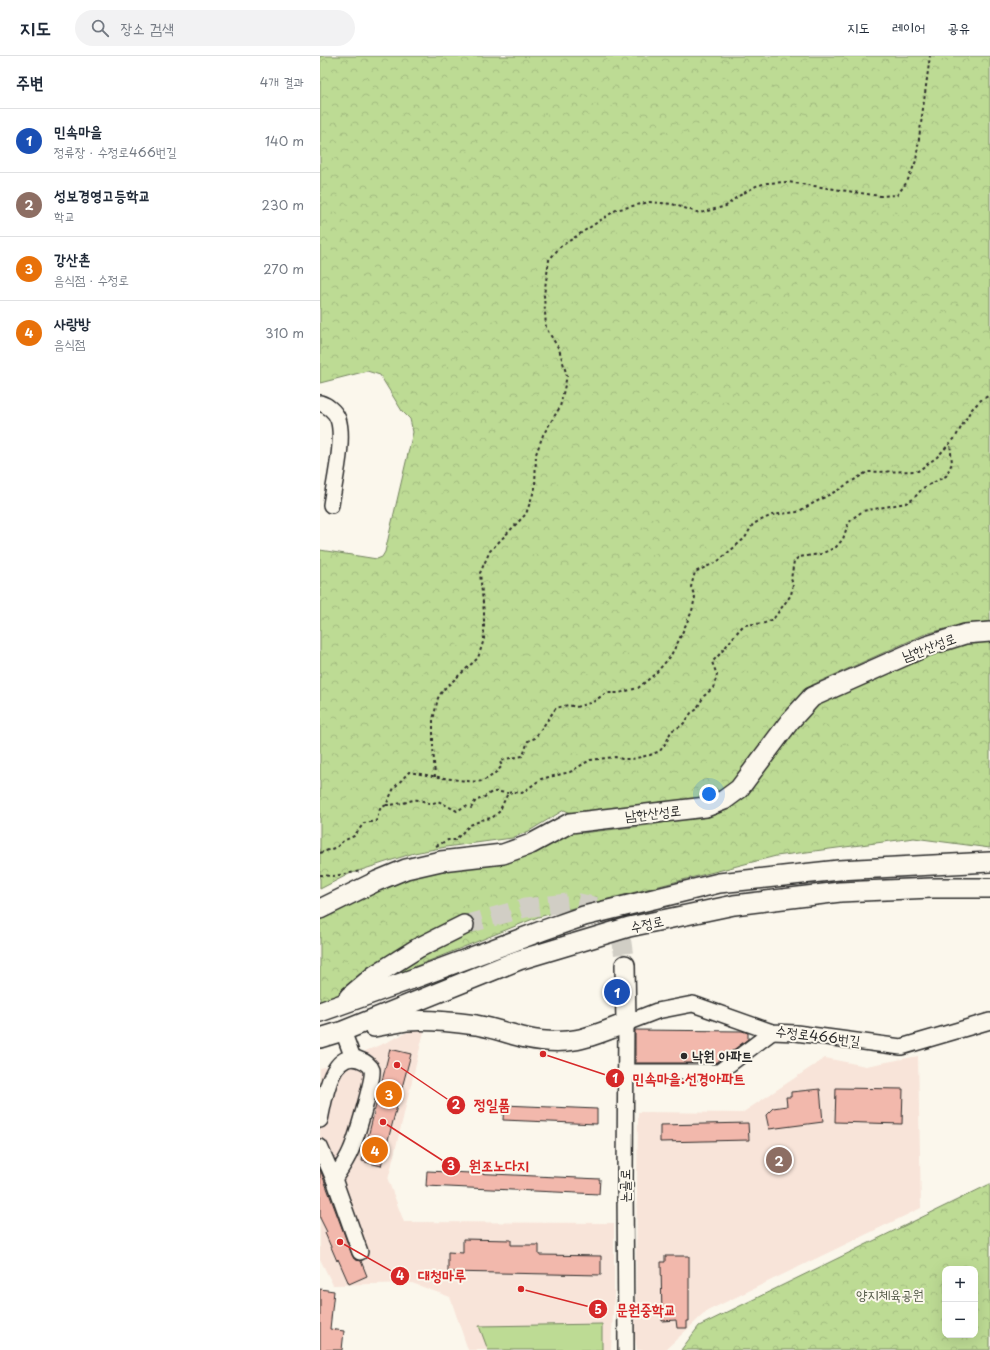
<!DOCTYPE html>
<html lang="ko">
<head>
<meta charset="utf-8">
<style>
	body { margin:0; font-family:"Playpen Sans","Poor Story",sans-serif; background:#f2f2f3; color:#1f2937 }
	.controls { position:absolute; right:12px; bottom:12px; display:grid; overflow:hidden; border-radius:8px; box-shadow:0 4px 16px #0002 }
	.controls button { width:36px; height:36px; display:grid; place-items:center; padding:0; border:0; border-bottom:1px solid #e0e1e3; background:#fff; color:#1f2937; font:20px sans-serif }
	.you { position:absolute; left:389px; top:738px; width:14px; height:14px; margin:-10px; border:3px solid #fff; border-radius:50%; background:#1a73e8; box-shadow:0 0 0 6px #1a73e833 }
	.badge { display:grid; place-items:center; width:26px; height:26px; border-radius:50%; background:#2b2b2b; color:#fff; font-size:13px; font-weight:700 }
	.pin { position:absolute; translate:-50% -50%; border:2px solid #fff; box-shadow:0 1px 4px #0006 }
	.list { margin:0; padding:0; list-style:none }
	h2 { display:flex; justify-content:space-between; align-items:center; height:52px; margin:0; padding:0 16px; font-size:17px }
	h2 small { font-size:13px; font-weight:400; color:#747a83 }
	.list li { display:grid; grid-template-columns:26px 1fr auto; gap:12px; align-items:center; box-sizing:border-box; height:64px; padding:0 16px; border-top:1px solid #e0e1e3 }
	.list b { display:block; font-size:15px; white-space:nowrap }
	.list p { margin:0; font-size:13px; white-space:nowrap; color:#747a83 }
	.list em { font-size:13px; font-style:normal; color:#747a83 }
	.icon { flex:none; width:22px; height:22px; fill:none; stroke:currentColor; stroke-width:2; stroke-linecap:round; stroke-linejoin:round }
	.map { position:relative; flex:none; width:670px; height:1294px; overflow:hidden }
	header { display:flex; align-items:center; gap:24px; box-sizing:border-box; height:56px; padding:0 20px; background:#fff; border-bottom:1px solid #e0e1e3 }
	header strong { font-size:19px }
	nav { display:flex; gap:22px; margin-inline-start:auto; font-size:14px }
	.search { width:280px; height:36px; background:#f2f2f3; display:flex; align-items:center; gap:10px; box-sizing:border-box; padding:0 14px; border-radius:22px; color:#747a83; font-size:15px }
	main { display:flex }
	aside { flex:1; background:#fff }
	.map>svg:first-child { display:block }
</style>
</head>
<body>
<header>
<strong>지도</strong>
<div class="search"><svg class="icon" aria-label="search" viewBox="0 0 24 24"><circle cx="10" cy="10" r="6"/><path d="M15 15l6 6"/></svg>장소 검색</div>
<nav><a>지도</a><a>레이어</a><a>공유</a></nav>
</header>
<main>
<aside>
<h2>주변<small>4개 결과</small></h2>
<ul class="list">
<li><span class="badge" style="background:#1a4fb4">1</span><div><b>민속마을</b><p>정류장 · 수정로466번길</p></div><em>140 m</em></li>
<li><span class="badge" style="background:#8d6e63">2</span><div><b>성보경영고등학교</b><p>학교</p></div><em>230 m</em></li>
<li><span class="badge" style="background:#e8710a">3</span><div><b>강산촌</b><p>음식점 · 수정로</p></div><em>270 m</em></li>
<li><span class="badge" style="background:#e8710a">4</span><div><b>사랑방</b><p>음식점</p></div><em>310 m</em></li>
</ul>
</aside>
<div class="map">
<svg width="670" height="1294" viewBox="0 0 670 1294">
	<defs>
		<pattern id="forest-crowns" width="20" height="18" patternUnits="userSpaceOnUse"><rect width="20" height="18" fill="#bddb94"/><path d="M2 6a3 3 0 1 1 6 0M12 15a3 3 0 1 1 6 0" fill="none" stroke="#a3bc80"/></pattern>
	</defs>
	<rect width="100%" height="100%" fill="#fbf7ec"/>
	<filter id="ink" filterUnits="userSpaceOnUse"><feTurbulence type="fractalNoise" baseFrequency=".025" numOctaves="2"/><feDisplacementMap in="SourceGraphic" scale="8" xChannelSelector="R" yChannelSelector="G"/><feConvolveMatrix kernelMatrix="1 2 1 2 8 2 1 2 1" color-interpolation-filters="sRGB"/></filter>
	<g filter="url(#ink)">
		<!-- built -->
		<g fill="#f8e4d9">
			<polygon points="106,967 68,1124 84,1166 294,1167 294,1238 291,1294 148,1294 130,1241 92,1227 13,1229 0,1203 0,1012 12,1009 67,986"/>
			<polygon points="598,1000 601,1152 387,1255 345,1294 317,1294 315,1282 318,1056 422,1057 505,1002 546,1010"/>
		</g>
		<!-- forest -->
		<g fill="url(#forest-crowns)" stroke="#748360" fill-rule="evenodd">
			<polygon points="0,0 670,0 670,567 645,568 605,578 492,629 475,647 425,715 395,739 325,752 256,759 244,754 209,775 192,782 126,791 94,797 29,818 0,833 0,494 57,503 62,501 65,496 93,376 90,363 82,355 60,319 47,315 0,327"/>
			<polygon points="670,585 670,792 594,782 456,800 218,861 94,911 0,950 0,864 16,855 100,815 250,771 262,777 331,769 400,756 430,733 481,665 498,647 611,596 650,586"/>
			<path d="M670,1128v166h-309l18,-24zM625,1213h30v66h-30z"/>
		</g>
		<!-- pitch -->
		<polygon fill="#bddb94" stroke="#748360" points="282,1268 282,1294 168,1294 159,1270"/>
		<!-- building -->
		<g fill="#f2b8ac" stroke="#2b2b2b">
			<polygon points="315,974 422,975 428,977 428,983 396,1007 315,1007"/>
			<polygon points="70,993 91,998 61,1110 42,1105"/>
			<polygon points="516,1032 583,1033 582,1068 515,1066"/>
			<polygon points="500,1033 503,1066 449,1073 446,1059 453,1052 467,1050 466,1041 471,1041 471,1036"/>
			<polygon points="184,1049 277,1053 277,1068 183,1064"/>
			<polygon points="428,1067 429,1084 340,1086 340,1069"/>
			<polygon points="0,1113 32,1199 34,1203 41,1205 47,1220 29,1228 18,1203 17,1205 5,1177 7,1176 0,1162"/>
			<polygon points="107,1115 280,1123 279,1138 106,1130"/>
			<polygon points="143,1183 191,1184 191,1189 219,1189 219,1199 281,1200 281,1219 128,1216 128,1196 143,1197"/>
			<polygon points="345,1200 369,1200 369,1265 367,1265 367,1272 357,1272 356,1264 342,1265 341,1206 345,1206"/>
			<polygon points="0,1233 14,1235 10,1273 24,1275 22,1294 0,1294"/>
		</g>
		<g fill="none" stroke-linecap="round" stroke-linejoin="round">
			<!-- major-tunnel -->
			<polyline stroke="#d1cec5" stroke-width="19" stroke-dasharray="19 10" stroke-linecap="butt" points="144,869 205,852 255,846 282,852 294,867 302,887 305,909"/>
			<!-- minor casing -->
			<g stroke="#2b2b2b" stroke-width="18">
				<g id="minor">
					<path d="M0,347c7,2 15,8 18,16 7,20 -4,64 -7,86"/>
					<polyline points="23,975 33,1002"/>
					<polyline points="305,1016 399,1016 452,976"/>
					<path d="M0,1064c4,-18 10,-69 38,-61 6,2 12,5 14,11 2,8 -16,69 -21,80 -4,10 -11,20 -17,29l-14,-32"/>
					<polyline points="14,1123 40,1196"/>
					<polyline points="306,1294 305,1122 306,967 337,955 373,948 452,976 476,977 581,991 670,965"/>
				</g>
			</g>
			<!-- major casing -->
			<g stroke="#2b2b2b" stroke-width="22">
				<g id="major">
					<polyline points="0,853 57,825 86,813 121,805 183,798 211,788 250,767 386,751 404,744 419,733 470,665 492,641 607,590 645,578 670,576"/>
					<polyline points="29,941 55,919 98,892 144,869"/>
					<polyline points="0,956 98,921 224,874 264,860 399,827 519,814 670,806"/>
					<path d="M54,971c11,-2 22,-4 33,-6 22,-2 47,1 69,4 17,3 34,9 50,13 42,9 63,0 100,-15l-1,-58"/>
					<polyline points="0,982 23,975 199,904 309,871 414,849 520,836 612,832 670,832"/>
				</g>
			</g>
			<!-- path -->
			<g stroke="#2b2b2b" stroke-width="2" stroke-dasharray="3 3" stroke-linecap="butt">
				<polyline points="115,721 113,691 113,664 118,642 123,634 158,602 164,583 164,557 160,517 170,495 206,458 215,432 216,398 223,379 240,351 247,320 239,293 226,272 224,239 229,204 240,191 296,154 329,146 352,148 380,157 406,150 417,141 436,130 447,127 468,126 560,140 577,139 587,126 596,105 610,0"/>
				<path d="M66,749c5,0 11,-1 17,-2 5,-1 10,-4 16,-3 7,1 11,6 19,1l19,10 8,-5 6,2 5,-8c9,-1 11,-7 18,-8 5,-1 10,1 14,1"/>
				<path d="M116,790l12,-6h7l15,-15 15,-6 7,-1 7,-6 9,-19 6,-1 8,1 19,-14 29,-7 20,-12 25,-3 7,2h10l18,-4 10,-4 7,-10 4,-10 10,-5 5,-5 5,-8 5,-3 8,-14 9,-8 4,-13 -5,-13c12,-11 20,-25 32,-37l21,-2 9,-5 17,-23 2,-11 -2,-5 3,-18 5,-4 22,-3 15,-7 7,-8 5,-15 5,-6 10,-7 43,-8 7,-4 10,-11 23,-12 6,-13 -2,-20"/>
				<path d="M0,797l17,-6 6,-6 11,-5 10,-13 12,-2 4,-12 6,-4 8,-17 15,-16c12,2 65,12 73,9 8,-3 15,-9 20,-15l-2,-4 5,-3 18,-3 5,-15 7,-3 21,-30 12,-3 8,2 17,-5 13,-9h13l19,-5 17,-14 15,-17 8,-15 14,-31 3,-14 -4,-10 4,-15 22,-10 28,-24 8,-14 19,-9 25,-3 41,-22 29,-18 51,-1 19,-14 18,-19 16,-28 10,-10 9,-5"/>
				<polyline points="0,819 13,820 42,815"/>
			</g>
			<!-- minor -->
			<use href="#minor" stroke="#fbf7ec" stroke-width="15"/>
			<!-- major -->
			<use href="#major" stroke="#fbf7ec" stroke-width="19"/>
		</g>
	</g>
	<!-- markers -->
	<circle fill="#2b2b2b" stroke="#fbf7ec" stroke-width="1.5" cx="364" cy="1000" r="4"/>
	<g text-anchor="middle" stroke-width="4" stroke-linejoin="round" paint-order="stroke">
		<!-- street labels -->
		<g font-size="14" fill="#2b2b2b" stroke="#fbf7ec">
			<text transform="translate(609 591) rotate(-20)" y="5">남한산성로</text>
			<text transform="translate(333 757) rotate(-6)" y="5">남한산성로</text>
			<text transform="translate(327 868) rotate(-12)" y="5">수정로</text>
			<text transform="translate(498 980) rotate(7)" y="5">수정로466번길</text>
			<text transform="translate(305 1130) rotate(-90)" y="5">논골로</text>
		</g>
		<!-- poi labels -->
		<g font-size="14" font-weight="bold" fill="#2b2b2b" stroke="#fbf7ec" text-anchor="start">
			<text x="372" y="1005">낙원 아파트</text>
		</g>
		<!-- park labels -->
		<g font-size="14" fill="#505745" stroke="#fbf7ec">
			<text x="570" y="1244">양지체육공원</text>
		</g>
	</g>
	<!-- callouts -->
	<path fill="none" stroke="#d62828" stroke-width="1.5" d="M223 998L295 1022M77 1009L136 1049M63 1066L131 1110M20 1186L80 1220M201 1233L278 1253"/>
	<g fill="#d62828" stroke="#fbf7ec" stroke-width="1.5">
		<circle cx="223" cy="998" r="4"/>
		<circle cx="77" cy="1009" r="4"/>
		<circle cx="63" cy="1066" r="4"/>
		<circle cx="20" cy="1186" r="4"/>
		<circle cx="201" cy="1233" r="4"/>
		<circle cx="295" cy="1022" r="10"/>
		<circle cx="136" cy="1049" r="10"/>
		<circle cx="131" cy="1110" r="10"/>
		<circle cx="80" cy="1220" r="10"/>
		<circle cx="278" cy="1253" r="10"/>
	</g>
	<g font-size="12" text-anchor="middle" font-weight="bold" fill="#fff">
		<text x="295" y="1027">1</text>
		<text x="136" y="1053">2</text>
		<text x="131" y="1114">3</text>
		<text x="80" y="1224">4</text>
		<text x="278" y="1258">5</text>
	</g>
	<g font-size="15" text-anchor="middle" font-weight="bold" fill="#d62828" stroke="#fbf7ec" stroke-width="4" stroke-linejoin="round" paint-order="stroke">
		<text x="369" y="1028">민속마을.선경아파트</text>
		<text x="172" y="1054">정일품</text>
		<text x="179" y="1115">원조노다지</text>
		<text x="122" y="1225">대청마루</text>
		<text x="326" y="1259">문원중학교</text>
	</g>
</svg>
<div class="controls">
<button>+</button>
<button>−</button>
</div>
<div class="you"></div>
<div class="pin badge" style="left:297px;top:936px;background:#1a4fb4">1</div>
<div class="pin badge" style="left:459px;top:1104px;background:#8d6e63">2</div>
<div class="pin badge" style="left:69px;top:1038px;background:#e8710a">3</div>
<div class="pin badge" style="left:55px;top:1094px;background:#e8710a">4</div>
</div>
</main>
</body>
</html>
